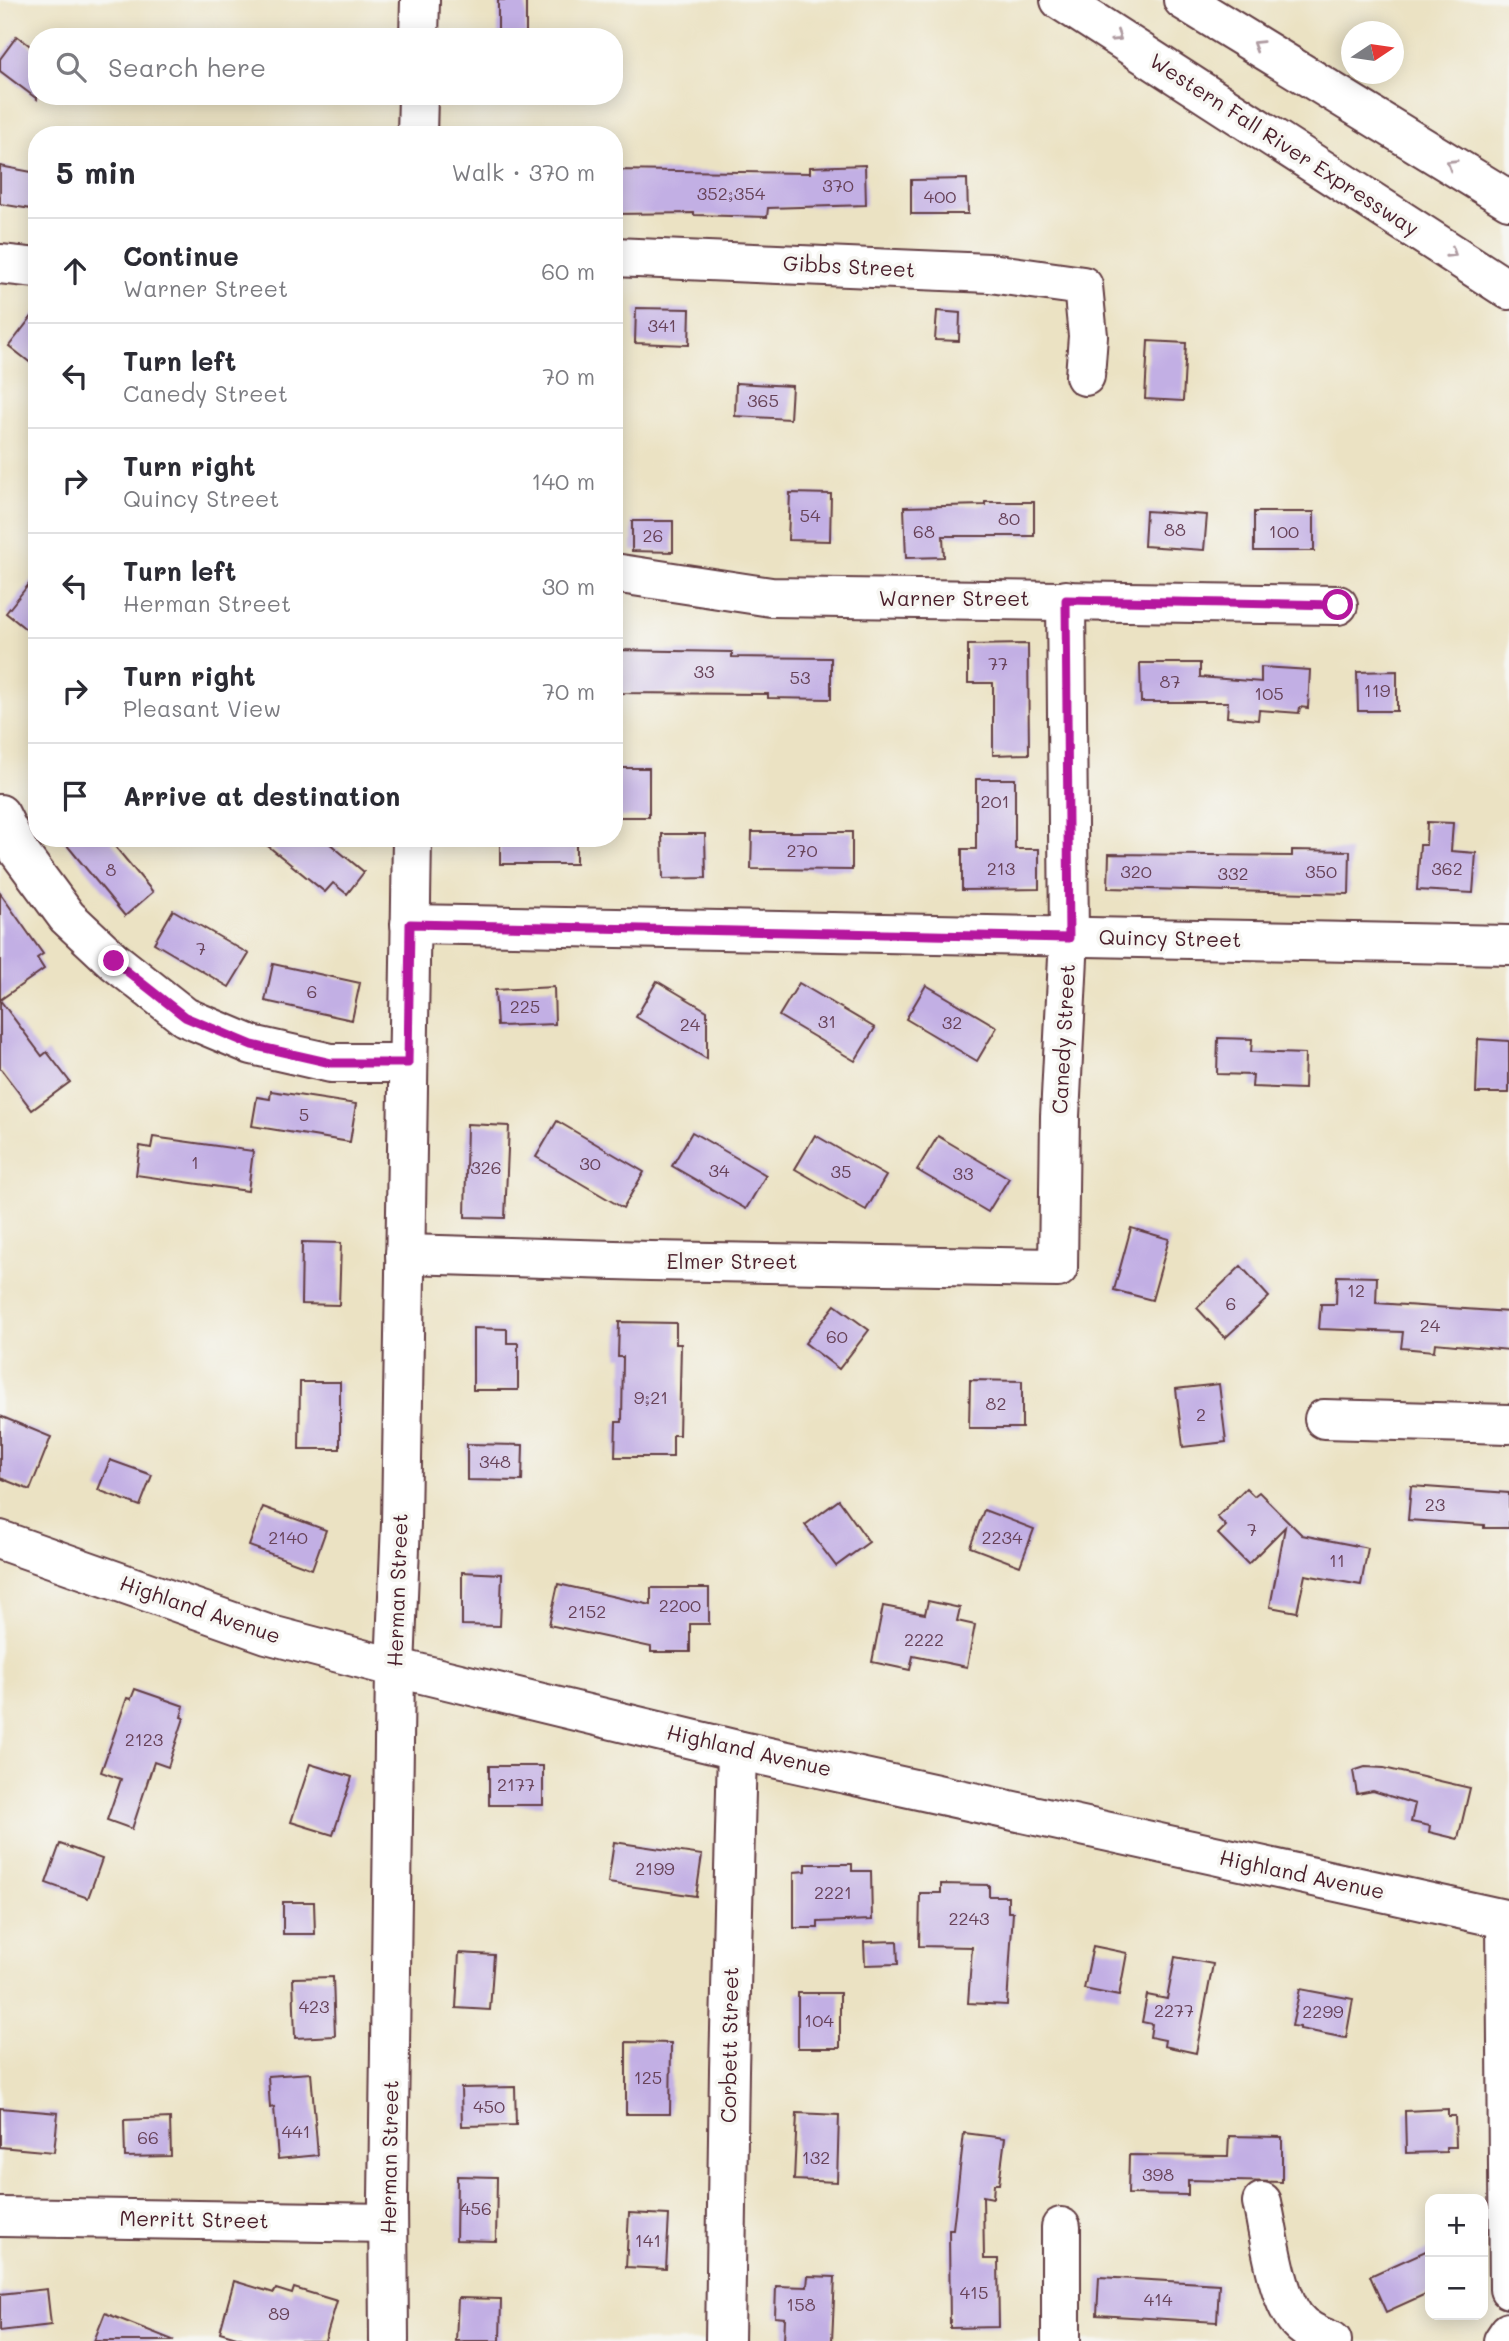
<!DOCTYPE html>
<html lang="en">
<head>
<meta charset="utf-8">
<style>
	body { margin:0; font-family:Mali,sans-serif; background:#f2f2f3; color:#2b2b33 }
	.controls { position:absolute; right:21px; bottom:21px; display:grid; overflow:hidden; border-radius:14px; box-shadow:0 4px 18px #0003 }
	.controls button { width:63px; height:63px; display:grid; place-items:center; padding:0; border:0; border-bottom:2px solid #e1e1e2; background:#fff; color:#2b2b33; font:35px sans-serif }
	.compass { position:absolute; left:1341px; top:21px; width:63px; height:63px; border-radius:50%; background:#fff; box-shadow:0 4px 18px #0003; rotate:77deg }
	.stop { position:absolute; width:21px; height:21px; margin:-16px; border:5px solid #b5179e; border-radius:50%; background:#fff }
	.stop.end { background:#b5179e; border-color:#fff; box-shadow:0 2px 7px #0008 }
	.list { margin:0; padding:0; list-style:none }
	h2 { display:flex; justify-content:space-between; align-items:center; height:91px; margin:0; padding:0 28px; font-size:30px }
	h2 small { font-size:23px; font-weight:400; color:#7c7c81 }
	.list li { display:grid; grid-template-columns:46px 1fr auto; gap:21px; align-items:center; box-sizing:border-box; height:105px; padding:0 28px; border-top:2px solid #e1e1e2 }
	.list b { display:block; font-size:26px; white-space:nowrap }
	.list p { margin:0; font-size:23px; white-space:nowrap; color:#7c7c81 }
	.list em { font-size:23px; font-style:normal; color:#7c7c81 }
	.icon { flex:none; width:38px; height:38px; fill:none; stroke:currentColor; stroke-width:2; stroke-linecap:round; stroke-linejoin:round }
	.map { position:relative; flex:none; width:1509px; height:2341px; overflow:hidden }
	.search { position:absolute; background:#fff; box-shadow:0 4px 18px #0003; left:28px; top:28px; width:595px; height:77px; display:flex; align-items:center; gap:18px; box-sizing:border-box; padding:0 24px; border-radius:28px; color:#7c7c81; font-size:26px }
	.panel { position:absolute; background:#fff; box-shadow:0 4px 18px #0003; left:28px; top:126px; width:595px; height:721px; border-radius:28px }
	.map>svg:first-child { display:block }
</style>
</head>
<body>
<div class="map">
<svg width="1509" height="2341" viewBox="0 0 1509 2341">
	<rect width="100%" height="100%" fill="#f6f6f2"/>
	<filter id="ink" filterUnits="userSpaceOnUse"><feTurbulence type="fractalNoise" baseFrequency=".0143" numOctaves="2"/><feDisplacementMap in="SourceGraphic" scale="14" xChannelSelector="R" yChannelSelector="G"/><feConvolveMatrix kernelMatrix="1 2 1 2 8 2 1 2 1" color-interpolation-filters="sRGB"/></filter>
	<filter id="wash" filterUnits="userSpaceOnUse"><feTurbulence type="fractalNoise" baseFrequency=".00686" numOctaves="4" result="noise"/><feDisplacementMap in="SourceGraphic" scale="28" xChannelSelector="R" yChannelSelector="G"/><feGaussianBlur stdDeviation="1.57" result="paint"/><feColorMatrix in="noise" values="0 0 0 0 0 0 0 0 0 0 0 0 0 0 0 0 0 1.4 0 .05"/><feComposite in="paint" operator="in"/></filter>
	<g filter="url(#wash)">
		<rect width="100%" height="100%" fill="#ebe2c3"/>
		<g id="blocks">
			<!-- building -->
			<g fill="#c2afe4">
				<rect x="498" y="0" width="28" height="37"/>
				<polygon points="17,36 37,51 37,99 0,71 0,59"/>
				<polygon points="865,165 866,205 768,208 767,217 694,215 694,213 614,214 614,170 810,173 810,167"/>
				<polygon points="0,166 37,173 37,210 0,204"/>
				<polygon points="967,179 968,214 911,214 911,180"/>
				<polygon points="636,308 690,309 689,345 635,343"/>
				<polygon points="37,310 37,368 9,346"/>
				<polygon points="937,311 960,313 959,341 935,340"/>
				<polygon points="1148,341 1186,343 1183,401 1145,399"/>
				<polygon points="736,383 792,386 790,419 735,416"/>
				<polygon points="790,493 831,494 830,541 788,540"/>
				<polygon points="985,502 1034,502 1034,536 943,536 944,557 906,558 904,507 985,505"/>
				<polygon points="1146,511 1207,515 1204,550 1144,546"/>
				<rect x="1254" y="512" width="60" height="39"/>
				<polygon points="632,521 673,521 673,552 632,551"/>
				<polygon points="37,574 37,638 6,613"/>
				<polygon points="1028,644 1029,754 993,755 993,683 968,683 968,645"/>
				<polygon points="614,650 732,652 732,657 831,658 831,699 768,698 768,694 614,693"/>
				<polygon points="1140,663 1200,663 1200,677 1261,682 1261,667 1310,670 1308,708 1300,707 1299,713 1259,710 1258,720 1227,717 1228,702 1141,702"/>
				<polygon points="1397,671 1397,711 1358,711 1357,672"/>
				<rect x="614" y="768" width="35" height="49"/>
				<polygon points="976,779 1015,779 1015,849 1039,849 1039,889 962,890 962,849 976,849"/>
				<polygon points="1427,822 1453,823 1451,851 1476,853 1473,893 1417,890 1420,845 1426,845"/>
				<polygon points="752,832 852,832 852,870 751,869"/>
				<polygon points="662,834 705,834 706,878 663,879"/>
				<polygon points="61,838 108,838 153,892 125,916"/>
				<polygon points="258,838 323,838 364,872 347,894 333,883 325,892"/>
				<rect x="500" y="838" width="76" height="26"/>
				<polygon points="1292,850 1350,851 1349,894 1108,888 1109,854 1292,856"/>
				<polygon points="0,893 43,954 37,958 44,969 0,1000 42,1056 47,1052 70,1082 32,1110 0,1068"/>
				<polygon points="173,910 249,954 229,987 154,943"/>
				<polygon points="273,964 360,983 352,1020 265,1001"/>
				<polygon points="657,981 707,1011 707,1059 636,1017"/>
				<polygon points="799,983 875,1028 855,1061 779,1016"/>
				<polygon points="926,985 997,1027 977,1061 906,1019"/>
				<polygon points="554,987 555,1024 497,1026 495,990"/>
				<polygon points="1218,1038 1252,1039 1251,1052 1305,1054 1304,1089 1252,1087 1253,1075 1217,1074"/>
				<polygon points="1478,1039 1509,1041 1509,1093 1476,1093"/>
				<polygon points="271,1091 356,1104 350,1142 252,1126 257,1097 270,1099"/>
				<polygon points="557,1121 644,1172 623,1208 536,1157"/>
				<polygon points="467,1124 509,1126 505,1218 465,1217"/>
				<polygon points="692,1132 766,1175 746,1209 672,1166"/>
				<polygon points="815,1135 886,1176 866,1210 795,1169"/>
				<polygon points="938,1136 1009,1178 988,1212 917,1170"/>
				<polygon points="153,1137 253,1151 248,1191 136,1175 140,1146 151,1148"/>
				<polygon points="1131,1228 1169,1239 1152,1300 1114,1290"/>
				<polygon points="302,1242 341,1243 339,1305 301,1304"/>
				<polygon points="1241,1266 1269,1297 1225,1338 1197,1308"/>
				<polygon points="1337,1276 1377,1277 1376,1303 1509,1312 1509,1350 1435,1343 1434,1351 1401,1348 1403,1332 1319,1329 1321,1304 1336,1304"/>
				<polygon points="835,1305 869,1330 839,1369 805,1343"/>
				<polygon points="619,1322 676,1323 676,1344 681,1344 679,1435 673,1435 673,1457 615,1457 616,1422 622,1422 623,1357 618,1357"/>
				<polygon points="473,1328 507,1329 507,1343 518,1343 518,1390 473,1390"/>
				<polygon points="970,1380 1022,1381 1022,1428 969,1428"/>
				<polygon points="300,1382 340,1382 340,1449 299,1449"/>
				<polygon points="1219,1384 1226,1442 1183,1447 1176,1389"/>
				<polygon points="0,1416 51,1437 30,1490 0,1478"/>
				<polygon points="467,1444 523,1445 522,1481 467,1480"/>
				<polygon points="110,1460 152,1475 140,1506 98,1490"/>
				<polygon points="1411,1486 1509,1493 1509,1528 1484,1528 1484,1525 1408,1520"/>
				<polygon points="1246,1488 1254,1496 1259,1492 1302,1535 1368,1548 1361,1585 1305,1575 1297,1612 1270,1607 1285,1527 1248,1564 1218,1534 1226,1526 1217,1517"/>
				<polygon points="839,1500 869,1542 836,1566 805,1525"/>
				<polygon points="263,1507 326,1530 312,1569 249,1546"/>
				<polygon points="984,1510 1034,1529 1020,1566 970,1547"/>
				<polygon points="462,1572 502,1574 500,1626 462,1625"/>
				<polygon points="558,1584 651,1605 651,1588 709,1588 709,1624 690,1624 690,1652 651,1652 651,1647 549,1625"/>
				<polygon points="928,1601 960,1608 957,1621 975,1625 967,1667 913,1656 910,1670 872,1662 883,1606 925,1614"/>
				<polygon points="135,1689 184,1706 181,1717 184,1718 168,1767 154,1762 132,1829 107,1820 121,1779 101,1772 127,1698 131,1699"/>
				<polygon points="310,1764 352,1777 333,1835 291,1822"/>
				<rect x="489" y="1766" width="54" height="39"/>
				<polygon points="1365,1767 1384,1768 1470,1788 1458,1839 1429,1832 1430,1826 1411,1822 1415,1804 1373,1791 1357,1794 1353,1771"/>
				<polygon points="614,1842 702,1855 696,1896 608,1883"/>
				<polygon points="60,1844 102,1859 88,1898 46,1883"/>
				<polygon points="806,1864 852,1864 852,1871 871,1871 872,1920 818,1922 818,1928 794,1928 794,1872 806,1871"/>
				<polygon points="941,1884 989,1885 989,1896 1008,1896 1008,1912 1013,1912 1007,2005 968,2003 972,1947 919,1946 920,1893 941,1893"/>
				<polygon points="283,1902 314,1902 315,1934 283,1934"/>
				<polygon points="897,1941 898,1964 865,1965 864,1942"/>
				<polygon points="1093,1946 1127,1953 1119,1996 1084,1989"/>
				<polygon points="459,1953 494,1955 490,2010 456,2008"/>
				<polygon points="1175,1957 1213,1964 1196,2053 1164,2046 1165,2040 1150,2037 1152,2024 1142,2022 1147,1995 1167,1999"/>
				<polygon points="333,1977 335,2036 295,2038 293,1978"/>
				<polygon points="1300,1989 1353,1999 1346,2038 1300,2029 1300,2027 1292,2026"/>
				<rect x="798" y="1993" width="42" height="55"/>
				<polygon points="626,2042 671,2043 670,2114 626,2114"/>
				<polygon points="311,2073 318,2155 278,2159 274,2107 270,2108 268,2076"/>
				<polygon points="515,2087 516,2125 462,2126 461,2088"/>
				<polygon points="0,2108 58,2113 54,2152 0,2147"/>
				<polygon points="1448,2109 1448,2116 1455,2116 1456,2147 1446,2147 1446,2152 1406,2153 1405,2111"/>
				<polygon points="797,2113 839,2115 837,2182 794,2180"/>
				<polygon points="170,2118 171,2156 125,2157 124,2120"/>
				<polygon points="964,2133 1005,2138 999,2184 994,2184 993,2198 983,2196 984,2259 998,2259 999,2327 950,2328 949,2229 953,2229"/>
				<polygon points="1229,2136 1282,2137 1282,2182 1188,2180 1188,2195 1128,2194 1129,2155 1228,2156"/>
				<polygon points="457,2176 497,2177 496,2241 456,2240"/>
				<polygon points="629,2213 669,2215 666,2269 626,2267"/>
				<polygon points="1430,2249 1430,2292 1386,2312 1370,2276"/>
				<polygon points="808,2276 835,2277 832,2341 784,2341 785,2318 775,2317 776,2286 807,2287"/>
				<polygon points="1099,2277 1219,2284 1217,2322 1097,2315"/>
				<polygon points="234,2281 274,2293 276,2289 292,2294 294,2288 337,2301 325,2341 250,2341 220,2332"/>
				<polygon points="47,2289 51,2325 0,2331 0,2294"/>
				<polygon points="458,2298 501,2299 500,2341 456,2341"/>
				<polygon points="105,2313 173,2340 172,2341 94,2341"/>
			</g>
		</g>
	</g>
	<g filter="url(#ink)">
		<use href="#blocks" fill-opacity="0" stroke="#623c42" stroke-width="2"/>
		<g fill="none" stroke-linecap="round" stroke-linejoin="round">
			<!-- minor casing -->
			<g stroke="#623c42" stroke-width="42">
				<g id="minor">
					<polyline points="419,37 420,0"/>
					<polyline points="417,135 418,96"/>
					<polyline points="614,257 990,273 1083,286 1088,336 1085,376"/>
					<polyline points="0,264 37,268"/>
					<polyline points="614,573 771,597 1338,605"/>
					<polyline points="0,814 19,852 67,917 114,961 185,1017 252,1045 331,1063 408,1063"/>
					<polyline points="410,924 1509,945"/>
					<polyline points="405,1254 650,1261 1058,1268 1060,1116 1069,938 1066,600"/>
					<polyline points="1324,1419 1509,1424"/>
					<polyline points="1506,1919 1509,2289"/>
					<path d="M1262,2202c7,32 14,91 33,116 9,12 23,18 37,23"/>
					<polyline points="0,2217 388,2223"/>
					<polyline points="389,2341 388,2198 395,1668 401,1523 412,838"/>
					<polyline points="725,2341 729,2070 737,1750"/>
					<polyline points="1061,2341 1061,2227"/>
					<polyline points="1503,2341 1509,2332"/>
				</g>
			</g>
			<!-- major casing -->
			<g stroke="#623c42" stroke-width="42">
				<polyline id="major" points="0,1540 267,1634 385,1665 737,1750 1509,1920"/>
			</g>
			<!-- highway casing -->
			<g stroke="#623c42" stroke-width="42">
				<g id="highway">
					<polyline points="1060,0 1509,290"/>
					<polyline points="1183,0 1509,200"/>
				</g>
			</g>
			<!-- minor -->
			<use href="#minor" stroke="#fff" stroke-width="38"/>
			<!-- major -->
			<use href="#major" stroke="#fff" stroke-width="38"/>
			<!-- highway -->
			<use href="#highway" stroke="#fff" stroke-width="38"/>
		</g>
		<!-- one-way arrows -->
		<defs><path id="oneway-chevron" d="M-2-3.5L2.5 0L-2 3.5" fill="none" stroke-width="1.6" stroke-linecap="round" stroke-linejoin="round" transform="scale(1.75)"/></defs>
		<g stroke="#ae9aa0">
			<use href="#oneway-chevron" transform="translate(1117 37) rotate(33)"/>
			<use href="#oneway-chevron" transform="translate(1257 45) rotate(-148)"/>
			<use href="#oneway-chevron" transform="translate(1451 164) rotate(-148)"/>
			<use href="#oneway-chevron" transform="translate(1452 253) rotate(33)"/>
		</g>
	</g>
	<g fill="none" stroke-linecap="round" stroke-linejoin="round" filter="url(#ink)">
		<!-- route -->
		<polyline stroke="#b5179e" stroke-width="9" points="114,961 185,1017 252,1045 331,1063 408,1063 410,924 1069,938 1066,600 1338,605"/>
	</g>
	<g text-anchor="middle" stroke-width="7" stroke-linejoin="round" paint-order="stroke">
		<!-- number labels -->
		<g font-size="18" fill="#684359">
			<text x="838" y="192">370</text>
			<text x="731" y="200">352;354</text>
			<text x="940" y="203">400</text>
			<text x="662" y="332">341</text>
			<text x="763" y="407">365</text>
			<text x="810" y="522">54</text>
			<text x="1009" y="525">80</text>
			<text x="1175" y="536">88</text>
			<text x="924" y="538">68</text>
			<text x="1284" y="538">100</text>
			<text x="653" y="542">26</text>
			<text x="998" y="670">77</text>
			<text x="704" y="678">33</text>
			<text x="800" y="684">53</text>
			<text x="1170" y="688">87</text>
			<text x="1377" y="697">119</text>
			<text x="1269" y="700">105</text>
			<text x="995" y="808">201</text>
			<text x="802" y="857">270</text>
			<text x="1001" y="875">213</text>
			<text x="1447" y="875">362</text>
			<text x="111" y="876">8</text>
			<text x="1136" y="878">320</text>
			<text x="1321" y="878">350</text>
			<text x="1233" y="880">332</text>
			<text x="201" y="955">7</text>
			<text x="312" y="998">6</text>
			<text x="525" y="1013">225</text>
			<text x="827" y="1028">31</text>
			<text x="952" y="1029">32</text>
			<text x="690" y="1031">24</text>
			<text x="304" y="1121">5</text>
			<text x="195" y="1169">1</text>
			<text x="590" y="1170">30</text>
			<text x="486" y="1174">326</text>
			<text x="719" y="1177">34</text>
			<text x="841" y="1178">35</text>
			<text x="963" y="1180">33</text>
			<text x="1356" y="1297">12</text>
			<text x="1231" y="1310">6</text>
			<text x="1430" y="1332">24</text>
			<text x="837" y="1343">60</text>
			<text x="651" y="1404">9;21</text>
			<text x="996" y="1410">82</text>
			<text x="1201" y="1421">2</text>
			<text x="495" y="1468">348</text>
			<text x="1435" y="1511">23</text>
			<text x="1252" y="1536">7</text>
			<text x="288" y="1544">2140</text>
			<text x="1002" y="1544">2234</text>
			<text x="1337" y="1567">11</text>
			<text x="680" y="1612">2200</text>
			<text x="587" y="1618">2152</text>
			<text x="924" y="1646">2222</text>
			<text x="144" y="1746">2123</text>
			<text x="516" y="1791">2177</text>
			<text x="655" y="1875">2199</text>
			<text x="833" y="1899">2221</text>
			<text x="969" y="1925">2243</text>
			<text x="314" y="2013">423</text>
			<text x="1174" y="2017">2277</text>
			<text x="1323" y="2018">2299</text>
			<text x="819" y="2027">104</text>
			<text x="648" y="2084">125</text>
			<text x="489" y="2113">450</text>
			<text x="296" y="2138">441</text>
			<text x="148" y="2144">66</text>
			<text x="816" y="2164">132</text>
			<text x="1158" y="2181">398</text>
			<text x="476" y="2215">456</text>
			<text x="648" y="2247">141</text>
			<text x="974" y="2299">415</text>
			<text x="1158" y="2306">414</text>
			<text x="801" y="2311">158</text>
			<text x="279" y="2320">89</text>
		</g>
		<!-- street labels -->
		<g font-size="21" fill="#4a1f2b" stroke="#f6f6f2">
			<text transform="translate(1284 145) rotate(33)" y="7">Western Fall River Expressway</text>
			<text transform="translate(849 267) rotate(3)" y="7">Gibbs Street</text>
			<text x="954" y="606">Warner Street</text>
			<text transform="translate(1170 939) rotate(1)" y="7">Quincy Street</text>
			<text transform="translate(1064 1039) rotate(-87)" y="7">Canedy Street</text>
			<text x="732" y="1269">Elmer Street</text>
			<text transform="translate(398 1590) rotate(-88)" y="7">Herman Street</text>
			<text transform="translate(200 1610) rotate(19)" y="7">Highland Avenue</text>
			<text transform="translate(749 1751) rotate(13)" y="7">Highland Avenue</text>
			<text transform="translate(1302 1875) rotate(12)" y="7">Highland Avenue</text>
			<text transform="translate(730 2045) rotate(-89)" y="7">Corbett Street</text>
			<text transform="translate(390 2157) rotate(-89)" y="7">Herman Street</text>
			<text transform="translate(194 2220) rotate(1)" y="7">Merritt Street</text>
		</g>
	</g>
</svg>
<div class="controls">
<button>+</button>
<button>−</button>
</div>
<svg class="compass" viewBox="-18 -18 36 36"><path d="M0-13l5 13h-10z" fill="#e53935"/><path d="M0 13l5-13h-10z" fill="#7c7c81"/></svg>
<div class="stop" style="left:1338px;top:605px"></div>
<div class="stop end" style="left:114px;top:961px"></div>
<div class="search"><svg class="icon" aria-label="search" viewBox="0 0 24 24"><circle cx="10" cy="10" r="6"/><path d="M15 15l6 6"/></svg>Search here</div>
<section class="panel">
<h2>5 min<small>Walk · 370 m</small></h2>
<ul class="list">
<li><svg class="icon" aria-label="ahead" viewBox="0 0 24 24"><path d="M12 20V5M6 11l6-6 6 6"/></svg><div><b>Continue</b><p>Warner Street</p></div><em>60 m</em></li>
<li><svg class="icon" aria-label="left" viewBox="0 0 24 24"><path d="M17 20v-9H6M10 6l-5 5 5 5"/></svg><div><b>Turn left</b><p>Canedy Street</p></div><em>70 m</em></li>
<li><svg class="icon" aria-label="right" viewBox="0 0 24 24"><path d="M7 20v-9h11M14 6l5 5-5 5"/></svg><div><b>Turn right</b><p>Quincy Street</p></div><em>140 m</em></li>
<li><svg class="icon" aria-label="left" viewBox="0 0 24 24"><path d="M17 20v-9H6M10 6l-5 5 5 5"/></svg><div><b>Turn left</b><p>Herman Street</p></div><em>30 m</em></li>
<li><svg class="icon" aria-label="right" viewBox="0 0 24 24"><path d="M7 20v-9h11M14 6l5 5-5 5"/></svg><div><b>Turn right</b><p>Pleasant View</p></div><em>70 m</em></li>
<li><svg class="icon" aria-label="arrive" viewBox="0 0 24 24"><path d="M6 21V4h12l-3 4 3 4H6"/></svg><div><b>Arrive at destination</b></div></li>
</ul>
</section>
</div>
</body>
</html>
